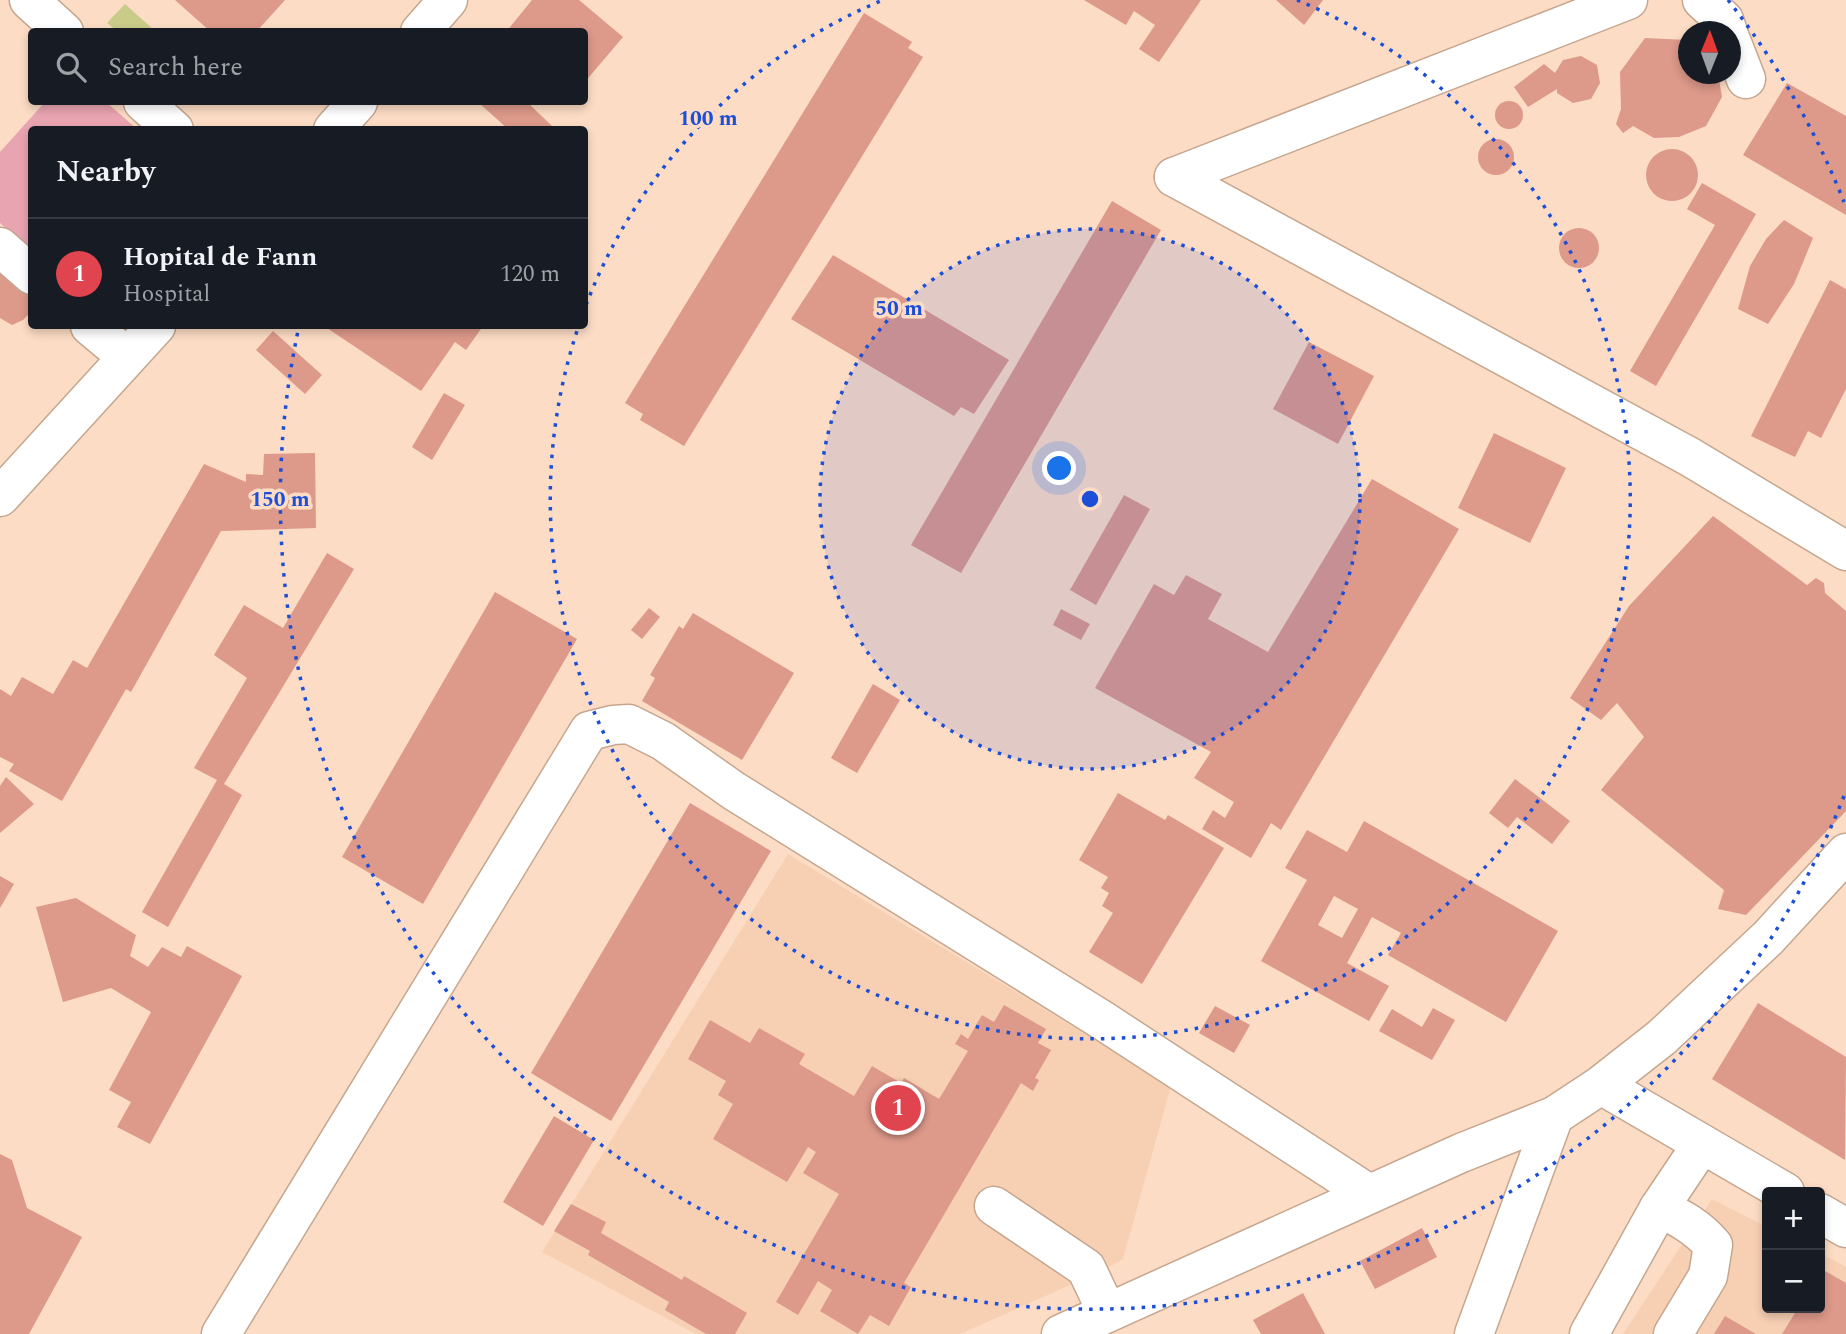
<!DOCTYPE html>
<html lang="en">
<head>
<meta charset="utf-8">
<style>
	body { margin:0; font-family:Spectral,serif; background:#242831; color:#f1f3f6 }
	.controls { position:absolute; right:21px; bottom:21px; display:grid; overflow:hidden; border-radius:7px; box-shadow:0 4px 10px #0003 }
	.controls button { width:63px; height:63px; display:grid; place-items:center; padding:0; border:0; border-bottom:2px solid #363941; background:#171b24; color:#f1f3f6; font:35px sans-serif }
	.compass { position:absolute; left:1678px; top:21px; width:63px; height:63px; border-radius:50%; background:#171b24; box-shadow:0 4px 10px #0003; rotate:1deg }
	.you { position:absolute; left:1060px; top:469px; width:24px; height:24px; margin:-18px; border:5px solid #fff; border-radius:50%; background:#1a73e8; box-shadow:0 0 0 10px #1a73e833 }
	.badge { display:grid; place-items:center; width:46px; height:46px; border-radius:50%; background:#7d62dd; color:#fff; font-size:23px; font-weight:700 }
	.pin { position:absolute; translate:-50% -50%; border:4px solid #fff; box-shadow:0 2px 7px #0006 }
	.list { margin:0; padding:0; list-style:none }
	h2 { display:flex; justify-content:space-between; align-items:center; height:91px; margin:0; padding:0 28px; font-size:30px }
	h2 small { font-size:23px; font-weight:400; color:#9ea1a6 }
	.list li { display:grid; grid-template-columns:46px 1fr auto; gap:21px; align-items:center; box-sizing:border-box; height:112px; padding:0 28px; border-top:2px solid #363941 }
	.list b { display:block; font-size:26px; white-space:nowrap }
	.list p { margin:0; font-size:23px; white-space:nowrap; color:#9ea1a6 }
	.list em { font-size:23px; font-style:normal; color:#9ea1a6 }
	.icon { flex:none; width:38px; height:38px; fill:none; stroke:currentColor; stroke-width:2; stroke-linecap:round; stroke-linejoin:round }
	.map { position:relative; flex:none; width:1846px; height:1334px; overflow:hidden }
	.search { position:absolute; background:#171b24; box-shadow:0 4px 10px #0003; left:28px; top:28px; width:560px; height:77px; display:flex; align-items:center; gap:18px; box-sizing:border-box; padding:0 24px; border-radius:7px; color:#9ea1a6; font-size:26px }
	.panel { position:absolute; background:#171b24; box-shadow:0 4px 10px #0003; left:28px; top:126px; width:560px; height:203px; border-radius:7px }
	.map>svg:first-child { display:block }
</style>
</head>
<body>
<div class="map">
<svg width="1846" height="1334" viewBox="0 0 1846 1334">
	<rect width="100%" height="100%" fill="#fcdcc4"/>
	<!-- built -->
	<g fill="#f7d0b4">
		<polygon points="788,854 1171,1086 1123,1259 1104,1270 960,1334 696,1334 542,1252"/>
		<polygon points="1712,1199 1767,1227 1767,1308 1820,1308 1820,1253 1846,1267 1846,1334 1623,1334"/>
	</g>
	<!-- green -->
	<polygon fill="#e9a4b1" points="45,102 106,102 137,129 32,130 31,251 0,223 0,152"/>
	<!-- water -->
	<polygon fill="#c9cb89" points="125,4 155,31 117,31 107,23"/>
	<!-- building -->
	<g fill="#dd998a" fill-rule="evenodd">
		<polygon points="175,0 285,0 256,32 211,32"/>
		<polygon points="532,0 579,0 623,37 584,83 584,32 506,32"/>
		<polygon points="1084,0 1201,0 1159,62 1139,49 1155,25 1134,11 1126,25"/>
		<polygon points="1276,0 1323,0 1304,25"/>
		<polygon points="864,13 912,42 908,48 923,57 684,446 640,420 643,414 625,403"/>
		<polygon points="1645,38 1688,40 1688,74 1718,74 1722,97 1706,126 1679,137 1654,138 1633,126 1623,133 1616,124 1621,109 1620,72"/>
		<polygon points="1581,56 1597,65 1600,83 1591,99 1573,103 1557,93 1557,89 1528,107 1514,87 1544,64 1555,73 1563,60"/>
		<polygon points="1787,83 1846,116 1846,215 1743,155"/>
		<circle cx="1509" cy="115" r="14"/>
		<polygon points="478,102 527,102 552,126 549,130 509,130"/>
		<circle cx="1496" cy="157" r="18"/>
		<circle cx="1672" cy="175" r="26"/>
		<polygon points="1702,183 1756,214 1656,386 1630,371 1715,225 1687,209"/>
		<polygon points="1112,201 1161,230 961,573 911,545"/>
		<polygon points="1784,220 1813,238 1794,284 1768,324 1738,309 1750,266 1766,239"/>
		<circle cx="1579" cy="248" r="20"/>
		<polygon points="833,255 1009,360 974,414 961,407 954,416 791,319"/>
		<polygon points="0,263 32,291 31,312 23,320 12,325 0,318"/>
		<polygon points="1830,280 1846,289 1846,389 1821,438 1808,431 1795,457 1751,436"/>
		<polygon points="324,326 483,326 466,350 455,342 421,391"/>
		<polygon points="273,331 322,375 305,394 256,350"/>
		<polygon points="1309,342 1374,376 1338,444 1273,409"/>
		<polygon points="444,393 465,405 432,460 412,447"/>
		<polygon points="1494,433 1566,468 1530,543 1458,508"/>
		<polygon points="315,453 316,528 221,531 131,692 126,689 62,801 9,771 14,764 0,757 0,689 11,696 22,677 53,694 73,660 87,668 204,464 246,482 246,474 263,475 264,454"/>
		<polygon points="1372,479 1459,529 1281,830 1271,823 1251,858 1202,829 1213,810 1225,818 1234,802 1194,778 1211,752 1095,688 1154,584 1174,595 1186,575 1222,594 1208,619 1268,652"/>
		<polygon points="1124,495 1150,509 1096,605 1070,590"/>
		<polygon points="1713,516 1807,585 1816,578 1824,583 1825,593 1846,611 1846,811 1746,915 1718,909 1724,890 1601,790 1644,737 1617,703 1601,720 1570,698 1629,606"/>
		<polygon points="327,553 354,569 224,784 242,795 168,927 142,912 217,780 194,768 247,678 214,655 244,605 283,628"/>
		<polygon points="495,592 577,639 423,904 342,857"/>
		<polygon points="649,608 660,617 642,639 631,630"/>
		<polygon points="1061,609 1090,624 1081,640 1053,625"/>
		<polygon points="693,613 794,673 742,760 642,701 655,678 650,675 679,626 683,629"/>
		<polygon points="873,684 900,700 857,773 831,758"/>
		<polygon points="6,777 34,804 0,833 0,786"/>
		<polygon points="1515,779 1570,821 1552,844 1517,817 1508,828 1489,813"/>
		<polygon points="1118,793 1165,820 1168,815 1224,848 1142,984 1089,952 1113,913 1102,906 1109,893 1101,888 1108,877 1079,860"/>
		<polygon points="690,803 771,851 611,1121 531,1073"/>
		<path d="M1364,821l194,110 -52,91 -118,-67 13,-22 -29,-16 -25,46 42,23 -20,35 -108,-60 46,-81 -22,-12 22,-38 40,22zM1334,896l24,13 -16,29 -24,-13z"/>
		<polygon points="0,876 14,884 0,908"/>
		<polygon points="76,898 136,935 130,956 148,967 162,947 181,957 187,946 242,976 150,1144 117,1127 131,1102 109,1090 151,1012 111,988 63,1002 36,907"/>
		<polygon points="1758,1003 1846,1057 1845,1160 1712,1079"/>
		<polygon points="1004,1005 1046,1029 1038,1043 1051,1050 1035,1078 1039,1080 1033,1091 1021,1083 904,1283 911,1287 889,1326 870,1315 858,1334 820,1311 832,1290 818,1281 798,1315 776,1302 839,1194 803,1173 816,1152 808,1147 787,1182 713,1139 733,1104 718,1095 726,1081 688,1059 710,1020 750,1043 759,1028 805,1054 799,1064 854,1096 872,1066 901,1083 904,1078 939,1099 968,1051 955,1044 961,1034 968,1039 982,1015 994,1022"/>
		<polygon points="1215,1006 1250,1025 1234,1053 1199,1033"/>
		<polygon points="1433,1008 1455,1020 1432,1060 1379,1031 1392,1009 1422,1027"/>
		<polygon points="554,1116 594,1140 543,1226 503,1202"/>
		<polygon points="0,1154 12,1160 27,1208 82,1237 29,1334 0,1334"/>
		<polygon points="571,1204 606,1222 601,1233 682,1280 684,1276 747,1313 735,1334 706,1334 665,1310 669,1302 588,1255 590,1251 554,1231"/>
		<polygon points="1422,1228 1437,1257 1375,1289 1360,1261"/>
		<polygon points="1820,1268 1846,1283 1846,1334 1782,1334 1798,1308 1820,1308"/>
		<polygon points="1303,1293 1325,1334 1261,1334 1253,1320"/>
		<polygon points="1725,1316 1756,1334 1714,1334"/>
	</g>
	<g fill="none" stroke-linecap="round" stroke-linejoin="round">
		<!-- minor casing -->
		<g stroke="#c5a790" stroke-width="41">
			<g id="minor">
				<polyline points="29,0 64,32"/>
				<polyline points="1702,0 1724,20 1728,32"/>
				<polyline points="420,32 448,0"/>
				<polyline points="1730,38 1746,79"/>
				<polyline points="143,102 174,130"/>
				<polyline points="333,130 358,102"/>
				<polyline points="1174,177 1690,457 1846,551"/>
				<polyline points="1174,177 1628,0"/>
				<polyline points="0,247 32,275"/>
				<polyline points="90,326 127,357"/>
				<polyline points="0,497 156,326"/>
				<polyline points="1601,1085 1785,1192"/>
				<polyline points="994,1206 1086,1268 1107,1312"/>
				<path d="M1659,1208c22,10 38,19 54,37l-5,31 -35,58"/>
				<polyline points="1820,1213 1846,1228"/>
				<polyline points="221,1334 589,731 613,725 629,724 663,741 734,791 1102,1020 1369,1194"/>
				<polyline points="1061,1334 1461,1153 1554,1116 1601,1085 1661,1038 1768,938 1846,853"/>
				<polyline points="1474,1334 1554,1116"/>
				<polyline points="1589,1334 1659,1208 1702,1144"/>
			</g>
		</g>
		<!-- minor -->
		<use href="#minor" stroke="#fff" stroke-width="38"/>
	</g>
	<!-- distance rings -->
	<circle cx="1090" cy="499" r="270" fill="#1d4ed8" fill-opacity=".12"/>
	<g fill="none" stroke="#1d4ed8" stroke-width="3.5" stroke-dasharray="3.5 7">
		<circle cx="1090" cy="499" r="270"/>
		<path d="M586 305A540 540 0 0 1 883 0M1297 0A540 540 0 1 1 578 328"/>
		<path d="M1844 796A810 810 0 0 1 298 331M1728 0A810 810 0 0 1 1844 202"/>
	</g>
	<circle cx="1090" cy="499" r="10" fill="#1d4ed8" stroke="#fcdcc4" stroke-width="3.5"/>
	<g font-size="21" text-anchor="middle" font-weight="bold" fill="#1d4ed8" stroke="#fcdcc4" stroke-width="7" stroke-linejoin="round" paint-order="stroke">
		<text x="708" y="125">100 m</text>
		<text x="899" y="315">50 m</text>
		<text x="280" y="506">150 m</text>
	</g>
</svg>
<div class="controls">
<button>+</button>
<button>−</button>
</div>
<svg class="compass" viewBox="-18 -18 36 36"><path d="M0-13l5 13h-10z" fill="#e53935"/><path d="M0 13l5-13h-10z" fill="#9ea1a6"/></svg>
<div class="you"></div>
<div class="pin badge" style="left:898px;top:1108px;background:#e0444e">1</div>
<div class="search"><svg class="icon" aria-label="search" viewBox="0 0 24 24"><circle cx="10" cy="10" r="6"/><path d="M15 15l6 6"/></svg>Search here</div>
<section class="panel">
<h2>Nearby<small></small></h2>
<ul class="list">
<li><span class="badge" style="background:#e0444e">1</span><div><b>Hopital de Fann</b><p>Hospital</p></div><em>120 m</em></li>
</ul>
</section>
</div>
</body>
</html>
